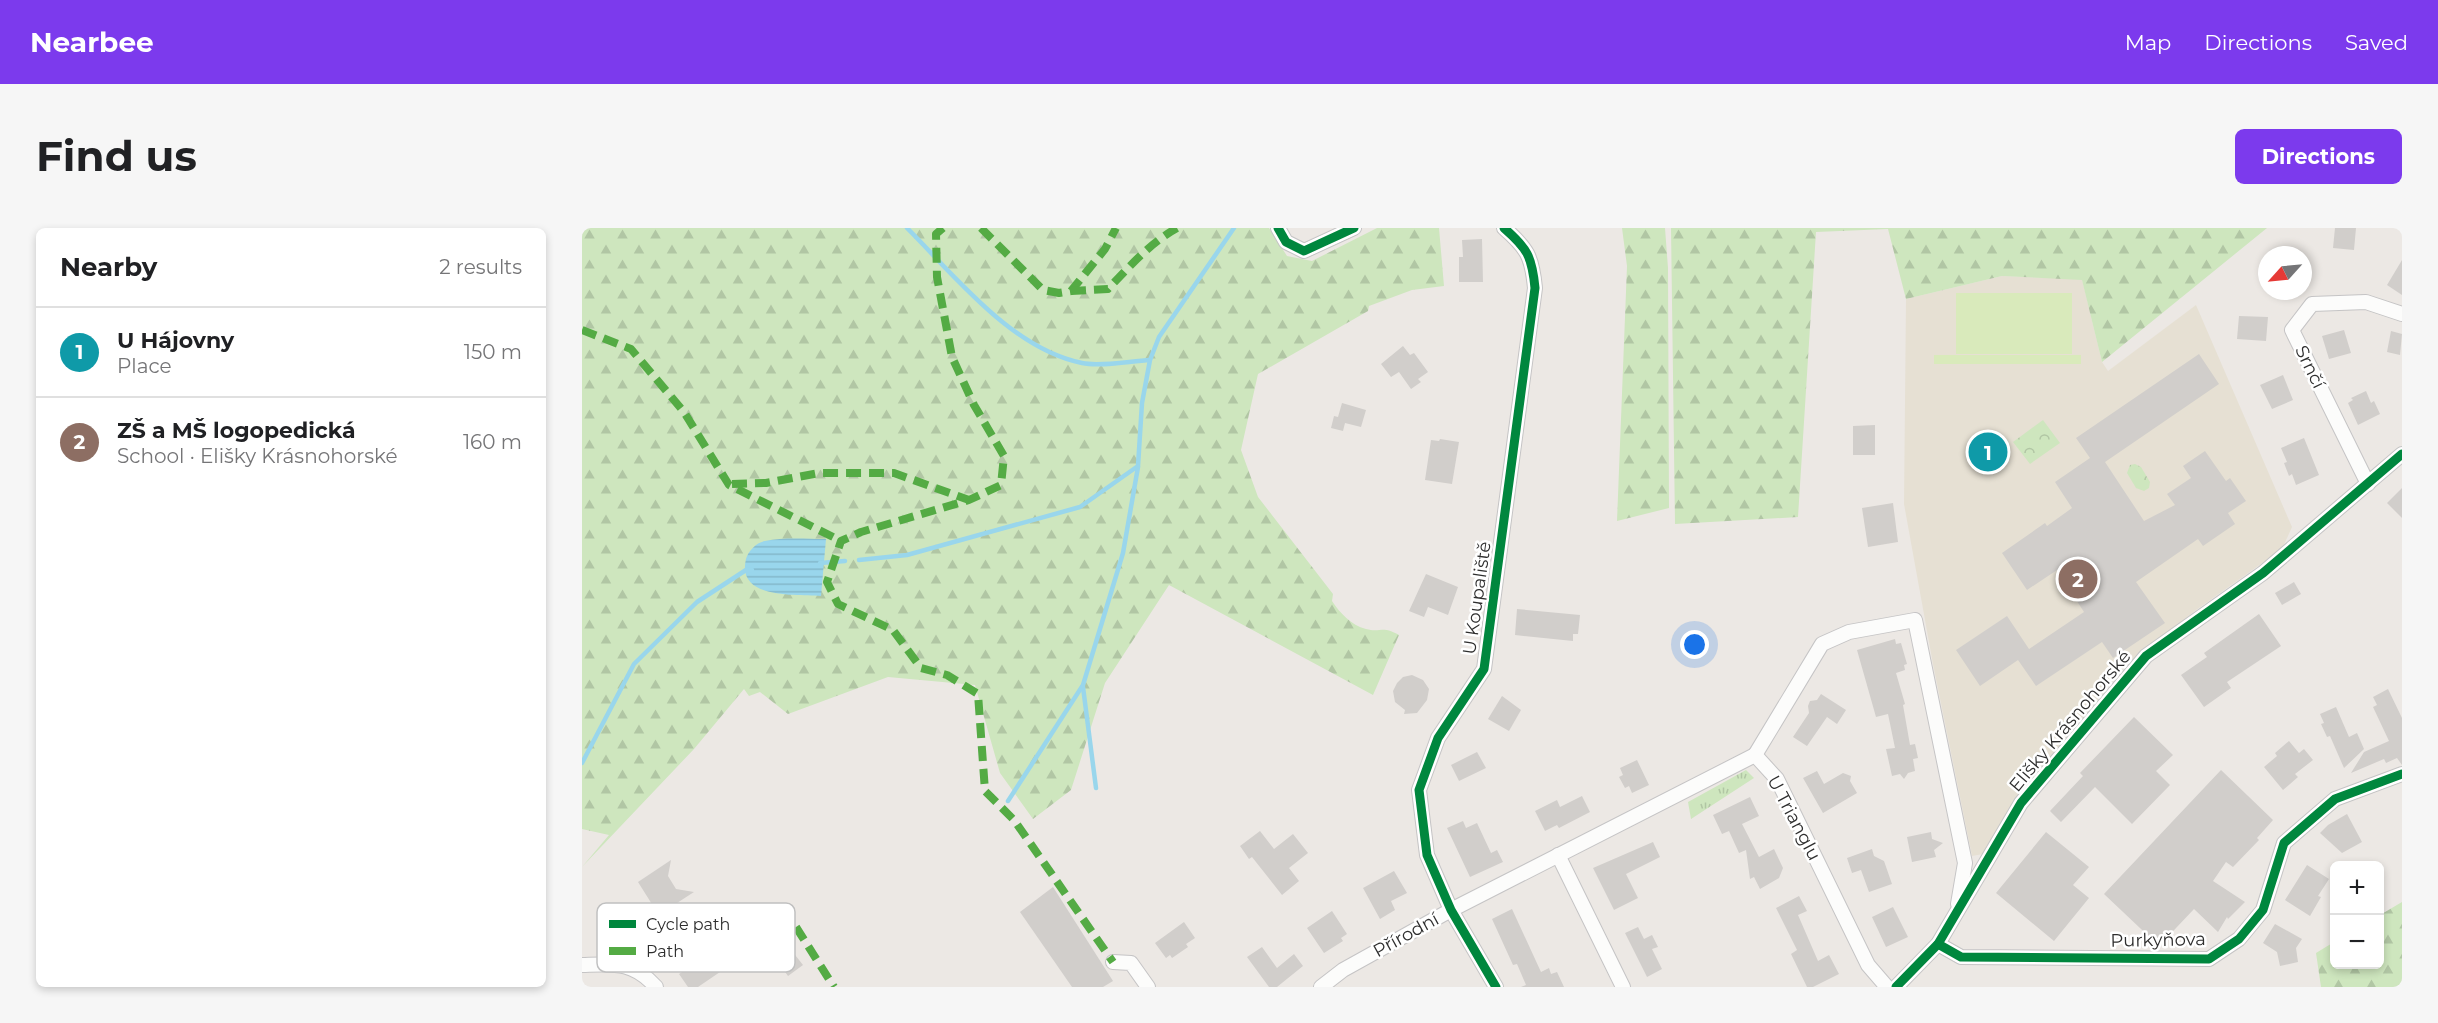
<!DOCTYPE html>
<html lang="en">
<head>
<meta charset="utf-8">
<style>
	body { margin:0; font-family:Montserrat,sans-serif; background:#f6f6f6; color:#202124 }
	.controls { position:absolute; right:18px; bottom:18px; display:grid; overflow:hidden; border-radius:9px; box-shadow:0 3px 9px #0003 }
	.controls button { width:54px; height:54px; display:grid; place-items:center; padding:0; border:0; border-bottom:2px solid #e0e0e0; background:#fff; color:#202124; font:30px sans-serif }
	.compass { position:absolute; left:1676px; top:18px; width:54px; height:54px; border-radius:50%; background:#fff; box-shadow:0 3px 9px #0003; rotate:243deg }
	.you { position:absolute; left:1113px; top:417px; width:21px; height:21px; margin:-15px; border:4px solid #fff; border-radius:50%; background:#1a73e8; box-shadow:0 0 0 9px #1a73e833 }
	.badge { display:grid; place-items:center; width:39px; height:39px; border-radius:50%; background:#7c3aed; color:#fff; font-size:20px; font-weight:700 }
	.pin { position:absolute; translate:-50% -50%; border:3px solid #fff; box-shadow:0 2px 6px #0006 }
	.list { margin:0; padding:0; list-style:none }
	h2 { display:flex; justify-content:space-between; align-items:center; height:78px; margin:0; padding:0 24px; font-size:26px }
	h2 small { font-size:20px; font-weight:400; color:#757577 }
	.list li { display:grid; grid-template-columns:39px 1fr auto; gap:18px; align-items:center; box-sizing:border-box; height:90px; padding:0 24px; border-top:2px solid #e0e0e0 }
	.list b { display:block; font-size:22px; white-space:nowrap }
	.list p { margin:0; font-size:20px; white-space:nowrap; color:#757577 }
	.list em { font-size:20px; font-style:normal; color:#757577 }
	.map { position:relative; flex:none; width:1820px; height:759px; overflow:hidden; border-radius:9px }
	header { display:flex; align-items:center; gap:36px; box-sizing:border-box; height:84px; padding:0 30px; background:#7c3aed; color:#fff }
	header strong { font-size:28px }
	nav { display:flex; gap:33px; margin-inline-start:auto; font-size:21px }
	.intro { display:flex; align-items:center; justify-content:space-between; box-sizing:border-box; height:144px; padding:0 36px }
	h1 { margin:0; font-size:42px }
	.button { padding:15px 27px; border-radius:9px; background:#7c3aed; color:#fff; font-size:21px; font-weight:700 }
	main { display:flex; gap:36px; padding:0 36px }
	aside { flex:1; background:#fff; border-radius:9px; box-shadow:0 3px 9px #0003 }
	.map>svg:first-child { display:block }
</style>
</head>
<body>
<header>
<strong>Nearbee</strong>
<nav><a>Map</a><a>Directions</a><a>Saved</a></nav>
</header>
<div class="intro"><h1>Find us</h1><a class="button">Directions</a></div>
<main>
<aside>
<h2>Nearby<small>2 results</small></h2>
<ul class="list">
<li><span class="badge" style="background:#0f9aa8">1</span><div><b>U Hájovny</b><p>Place</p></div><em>150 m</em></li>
<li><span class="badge" style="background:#8d6e63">2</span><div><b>ZŠ a MŠ logopedická</b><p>School · Elišky Krásnohorské</p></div><em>160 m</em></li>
</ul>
</aside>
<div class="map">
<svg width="1820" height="759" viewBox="0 0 1820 759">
	<defs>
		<pattern id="grass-tufts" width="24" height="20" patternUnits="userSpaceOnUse" patternTransform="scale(1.5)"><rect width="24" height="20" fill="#cee6be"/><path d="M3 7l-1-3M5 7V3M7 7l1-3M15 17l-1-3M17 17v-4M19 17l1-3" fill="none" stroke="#b1c6a4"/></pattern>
		<pattern id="forest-firs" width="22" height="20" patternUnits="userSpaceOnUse" patternTransform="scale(1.5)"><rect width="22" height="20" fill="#cee6be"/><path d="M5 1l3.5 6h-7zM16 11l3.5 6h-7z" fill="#b1c6a4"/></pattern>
		<pattern id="park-crowns" width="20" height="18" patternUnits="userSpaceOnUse" patternTransform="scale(1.5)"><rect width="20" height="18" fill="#cee6be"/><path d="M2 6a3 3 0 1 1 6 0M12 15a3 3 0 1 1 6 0" fill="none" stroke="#b1c6a4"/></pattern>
		<pattern id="water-rules" width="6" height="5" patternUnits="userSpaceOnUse" patternTransform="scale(1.5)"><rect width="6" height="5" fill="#99d6ec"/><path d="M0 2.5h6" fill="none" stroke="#84b8cb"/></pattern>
	</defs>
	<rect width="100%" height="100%" fill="#ece8e4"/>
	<!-- education -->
	<polygon fill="#e6e0d3" points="1420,48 1500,51 1520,134 1526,143 1614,77 1710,299 1700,321 1614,382 1541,441 1440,563 1401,626 1390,628 1351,436 1322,276 1324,71"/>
	<!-- grass -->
	<polygon fill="url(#grass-tufts)" points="1164,542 1172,550 1109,591 1106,574"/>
	<!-- forest -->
	<g fill="url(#forest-firs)">
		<path d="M0,0h687l18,28 25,5 65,-33h62l5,58 -32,4 -43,16 -1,5 -110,63 -17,76 17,47 75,97 -1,7c8,12 19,24 34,28 15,4 16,-4 33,6l-26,60 -204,-110 -64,98 -34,107 -38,29 -33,-46 -25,-88 -87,-8 -100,37 -28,-22 -11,4 -5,-7 -50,60 -112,118 27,-32 -27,-6z"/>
		<polygon points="1040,0 1083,0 1086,40 1087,280 1035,293 1045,38"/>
		<polygon points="1089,0 1685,0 1520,134 1500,52 1420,48 1324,71 1306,1 1234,4 1216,289 1093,296"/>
		<polygon points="1820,674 1820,759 1739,759 1734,725 1752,714 1752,736 1798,736 1798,687"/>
	</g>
	<!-- park -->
	<g fill="url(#park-crowns)">
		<polygon points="1461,192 1478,215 1448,236 1431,214"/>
		<polygon points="1553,236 1559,239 1568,254 1567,260 1562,263 1554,260 1545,245 1548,237"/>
	</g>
	<!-- pitch -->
	<g fill="#d9eabb">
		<rect x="1374" y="65" width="116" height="61"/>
		<rect x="1352" y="127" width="147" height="9"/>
	</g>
	<!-- water -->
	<path fill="url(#water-rules)" d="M244,311l-5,57c-24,-2 -85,4 -75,-37 2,-8 11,-17 19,-18 19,-4 41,-2 61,-2z"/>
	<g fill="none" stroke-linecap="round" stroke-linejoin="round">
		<!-- stream -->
		<g stroke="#99d6ec" stroke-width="4.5">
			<path d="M325,0c48,48 105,121 175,135 18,4 48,-2 68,-3"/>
			<polyline points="277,332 325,327 498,279 556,238 560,175 568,132 577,109 652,0"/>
			<polyline points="238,335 263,333"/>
			<polyline points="501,459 514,560"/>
			<polyline points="0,535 52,436 115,374 164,342 170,342"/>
			<polyline points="426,573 501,457 541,325 556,239"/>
		</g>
	</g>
	<!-- building -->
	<g fill="#d1cecb">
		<polygon points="1753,0 1774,0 1772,22 1751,20"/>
		<polygon points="900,11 901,54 877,54 877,29 881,29 880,12"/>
		<polygon points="1820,32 1820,67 1805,57"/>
		<polygon points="1657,88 1686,89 1684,113 1655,111"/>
		<polygon points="1762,102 1769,125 1747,131 1740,108"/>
		<polygon points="1809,103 1820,106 1818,127 1805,124"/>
		<polygon points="821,118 828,127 832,125 846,144 836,151 839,154 829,161 817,144 809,149 799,136"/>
		<polygon points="1617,126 1637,156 1523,234 1562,293 1593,277 1585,266 1609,250 1601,238 1623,223 1644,253 1648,250 1664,273 1646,285 1653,296 1621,318 1616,311 1554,354 1583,395 1531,430 1520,414 1454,458 1436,432 1398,458 1374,422 1425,388 1447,421 1502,384 1475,342 1445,362 1420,325 1463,295 1465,298 1490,280 1473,254 1508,230 1494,210"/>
		<polygon points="1701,147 1711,172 1690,181 1678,157"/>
		<polygon points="1784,163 1789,175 1792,173 1798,186 1776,197 1766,175 1771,172 1769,170"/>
		<polygon points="760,175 784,182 779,199 763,195 761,203 749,200 752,188 756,189"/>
		<polygon points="1293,197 1293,227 1271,227 1271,198"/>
		<polygon points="1722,210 1737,247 1714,257 1710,246 1707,248 1702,235 1705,234 1699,220"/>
		<polygon points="858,211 877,214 870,256 843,252 849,212 857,213"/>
		<polygon points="1820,260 1820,290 1805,275"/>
		<polygon points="1311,275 1316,314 1286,319 1280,280"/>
		<polygon points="844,346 876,359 866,387 846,379 842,389 827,383"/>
		<polygon points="1712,354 1719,366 1700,377 1693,365"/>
		<polygon points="935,381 998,387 996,406 991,406 991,413 933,407"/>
		<polygon points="1677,386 1699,418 1645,454 1649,460 1622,479 1599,447 1625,429 1622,425"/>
		<polygon points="1313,411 1314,416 1319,415 1325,436 1322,437 1323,442 1314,445 1323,476 1321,477 1328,517 1333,516 1336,530 1331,531 1333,543 1326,545 1322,551 1318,546 1310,548 1304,521 1313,520 1306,486 1294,489 1275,422"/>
		<polygon points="830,447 841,452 847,461 845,472 835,485 822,486 823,482 813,474 811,463 815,455 821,449"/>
		<polygon points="1806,461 1820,490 1820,537 1815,530 1804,535 1802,531 1769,545 1782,524 1807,513 1791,479 1795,477 1791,469"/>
		<polygon points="1239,466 1264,482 1255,496 1245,489 1225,518 1211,509 1227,485 1226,478 1228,473 1235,472"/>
		<polygon points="920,468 939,482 927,503 906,491"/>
		<polygon points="1754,479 1767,509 1775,505 1782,521 1762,540 1748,508 1745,509 1739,496 1742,495 1738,486"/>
		<polygon points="1552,489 1591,527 1574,543 1588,557 1550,596 1513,559 1479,594 1468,583 1501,548 1498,545"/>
		<polygon points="1707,513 1717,525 1722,521 1731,532 1713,546 1716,549 1701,562 1682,539 1695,528 1693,525"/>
		<polygon points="895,524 904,540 877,553 869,537"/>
		<polygon points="1055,532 1067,557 1050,565 1047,558 1043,560 1037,549 1041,547 1038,540"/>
		<polygon points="1639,542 1691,592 1675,610 1677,612 1651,639 1644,634 1631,653 1663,674 1646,691 1645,689 1636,704 1612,681 1577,718 1522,666"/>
		<polygon points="1235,543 1242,556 1261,545 1269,548 1268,553 1275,565 1241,585 1221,550"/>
		<polygon points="1000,568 1008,584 977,600 975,597 963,603 953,583 975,572 978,579"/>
		<polygon points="1168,569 1177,588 1160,596 1177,629 1192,621 1201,640 1197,650 1178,661 1172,649 1168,651 1164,622 1157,625 1147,603 1140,606 1131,587"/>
		<polygon points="1765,586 1780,614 1760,625 1738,605 1746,597"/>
		<polygon points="881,593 884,600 895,595 909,625 915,622 921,634 888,649 865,600"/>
		<polygon points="678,603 692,621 711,606 726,625 707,640 717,653 700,667 670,629 667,631 658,618"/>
		<polygon points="1349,604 1350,611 1361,615 1352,622 1354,629 1330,634 1325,609"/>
		<polygon points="1464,604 1507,639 1491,657 1507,670 1472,713 1414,665"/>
		<polygon points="1071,614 1078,629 1044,646 1056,670 1032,682 1011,640"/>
		<polygon points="1290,621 1292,628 1302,633 1310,656 1287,664 1279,642 1270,645 1265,630"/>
		<polygon points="89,632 86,648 94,661 112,664 95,675 95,679 84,686 88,691 71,702 62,689 73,681 56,654"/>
		<polygon points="1725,637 1747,651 1736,668 1739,669 1728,688 1703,672"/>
		<polygon points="812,643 825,665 809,673 813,682 798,691 781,660"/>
		<polygon points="471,659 531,753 521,759 490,759 438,684"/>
		<polygon points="1217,668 1225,683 1216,687 1236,733 1247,727 1257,746 1231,759 1225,759 1209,726 1215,722 1194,680"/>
		<polygon points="1311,679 1326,709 1304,719 1290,689"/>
		<polygon points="930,681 959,744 967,740 969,746 975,744 982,759 939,759 944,757 935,736 931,737 910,691"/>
		<polygon points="750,683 765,706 759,710 761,713 742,725 725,700"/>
		<polygon points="602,694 613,710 604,716 606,719 590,730 588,727 584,730 573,715"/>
		<polygon points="1693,696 1720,711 1714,720 1716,734 1698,738 1695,724 1681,715"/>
		<polygon points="1056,699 1062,711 1070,707 1076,719 1070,721 1080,741 1065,749 1043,705"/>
		<polygon points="135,709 144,723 130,732 138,744 116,759 106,759 97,746 108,739 95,724 115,711 120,719"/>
		<polygon points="200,716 203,720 206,718 221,737 206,748 189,724"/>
		<polygon points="680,719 695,740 712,726 721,738 695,759 687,759 665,729"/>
	</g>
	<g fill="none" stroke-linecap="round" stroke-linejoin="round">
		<!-- street casing -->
		<g stroke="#c5c4c5" stroke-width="16">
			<g id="street">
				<polyline points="696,0 704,14 722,23 772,0"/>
				<polyline points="1786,256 1710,102 1730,76 1784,74 1820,86"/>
				<polyline points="1173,527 1240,416 1267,404 1333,392 1383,635 1376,676"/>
				<polyline points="1173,527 1195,551 1286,737 1305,759"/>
				<polyline points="976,627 1041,759"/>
				<polyline points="1356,716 1379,729 1627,731 1657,711 1681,682 1702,615 1753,571 1820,546"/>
				<polyline points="531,734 549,735 566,759"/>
				<path d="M0,737c32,-1 51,-4 74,22"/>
				<polyline points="739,759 761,742 869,682 1173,527"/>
				<path d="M914,759l-45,-77 -24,-55 -8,-65 19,-52 46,-69 51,-381c-3,-32 -8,-40 -31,-60"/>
				<polyline points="1314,759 1356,716 1439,575 1564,428 1681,345 1820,226"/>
			</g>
		</g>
		<!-- street -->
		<use href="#street" stroke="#fcfcfb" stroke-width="14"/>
		<!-- quiet -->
		<g stroke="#54ab44" stroke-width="8" stroke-dasharray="15 8" stroke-linecap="butt">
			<polyline points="361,0 354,6 355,49 370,129 392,177 422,228 419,257 387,272 279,304 259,313 245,354 256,376 311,402 339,440 365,447 396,466 403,563 432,592 531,734"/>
			<polyline points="399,0 461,62 477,65 489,63 523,21 534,0"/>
			<path d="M489,63l37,-2c21,-22 42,-46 69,-61"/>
			<polyline points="0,102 49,121 102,184 147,257 259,313"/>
			<polyline points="150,256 184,255 237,245 312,245 387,272"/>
			<polyline points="214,699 252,759"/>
		</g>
		<!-- cycleway casing -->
		<g stroke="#fff" stroke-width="13">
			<g id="cycleway">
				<polyline points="696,0 704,14 722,23 772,0"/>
				<polyline points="1356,716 1379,729 1627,731 1657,711 1681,682 1702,615 1753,571 1820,546"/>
				<path d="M914,759l-45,-77 -24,-55 -8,-65 19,-52 46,-69 51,-381c-3,-32 -8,-40 -31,-60"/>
				<polyline points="1314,759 1356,716 1439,575 1564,428 1681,345 1820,226"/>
			</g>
		</g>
		<!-- cycleway -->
		<use href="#cycleway" stroke="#00873e" stroke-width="9"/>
	</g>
	<g text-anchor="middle" stroke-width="5" stroke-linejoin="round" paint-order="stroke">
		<!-- street labels -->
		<g font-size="18" fill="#2e2e2e" stroke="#fff">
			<text transform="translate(1728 139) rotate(64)" y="6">Srnčí</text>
			<text transform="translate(895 370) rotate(-82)" y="6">U Koupaliště</text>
			<text transform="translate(1488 493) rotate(-50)" y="6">Elišky Krásnohorské</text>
			<text transform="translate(1212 590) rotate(62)" y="6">U Trianglu</text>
			<text transform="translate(824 707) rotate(-29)" y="6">Přírodní</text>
			<text transform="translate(1576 712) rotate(-1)" y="6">Purkyňova</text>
		</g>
	</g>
	<!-- legend -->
	<rect x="15" y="675" width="198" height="69" rx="9" fill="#fff" stroke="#c0c0c0" stroke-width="1.5"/>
	<rect x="27" y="692" width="27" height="8" fill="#00873e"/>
	<rect x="27" y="719" width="27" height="8" fill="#54ab44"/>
	<g font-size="16" fill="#2e2e2e">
		<text x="64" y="702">Cycle path</text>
		<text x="64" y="729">Path</text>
	</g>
</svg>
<div class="controls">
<button>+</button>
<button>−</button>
</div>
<svg class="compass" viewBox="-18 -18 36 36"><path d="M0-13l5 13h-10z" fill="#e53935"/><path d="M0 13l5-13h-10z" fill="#757577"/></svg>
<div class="you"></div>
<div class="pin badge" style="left:1406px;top:224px;background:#0f9aa8">1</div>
<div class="pin badge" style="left:1496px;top:351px;background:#8d6e63">2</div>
</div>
</main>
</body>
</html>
